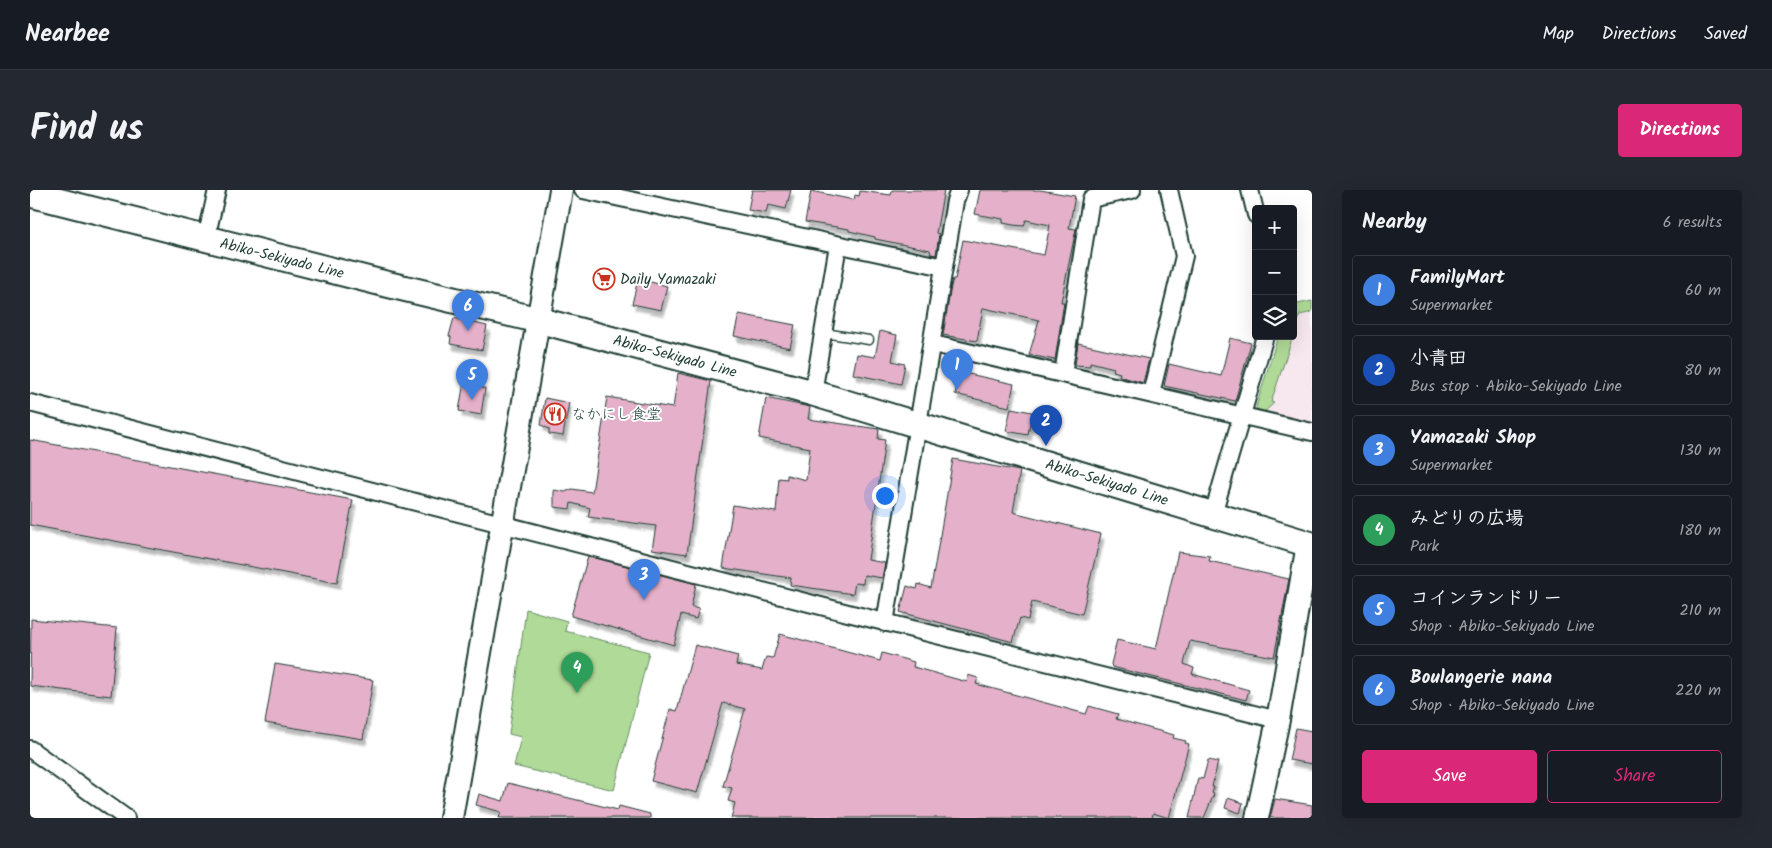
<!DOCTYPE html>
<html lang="en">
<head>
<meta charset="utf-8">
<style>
	body { margin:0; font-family:Kalam,"Klee One",sans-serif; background:#242831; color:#f1f3f6 }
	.controls { position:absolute; right:15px; top:15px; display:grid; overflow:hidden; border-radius:5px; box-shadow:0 5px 20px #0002 }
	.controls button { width:45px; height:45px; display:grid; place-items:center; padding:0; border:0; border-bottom:1px solid #363941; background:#171b24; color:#f1f3f6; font:25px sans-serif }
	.you { position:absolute; left:854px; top:305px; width:18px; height:18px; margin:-12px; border:4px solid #fff; border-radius:50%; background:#1a73e8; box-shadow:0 0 0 8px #1a73e833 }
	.badge { display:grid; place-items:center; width:32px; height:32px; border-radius:50%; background:#db2777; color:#fff; font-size:16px; font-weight:700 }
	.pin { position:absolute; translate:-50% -41px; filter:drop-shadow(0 1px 2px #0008) }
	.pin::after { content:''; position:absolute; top:26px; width:18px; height:15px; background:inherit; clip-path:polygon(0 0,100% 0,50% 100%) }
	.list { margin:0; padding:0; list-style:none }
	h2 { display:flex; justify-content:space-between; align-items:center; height:65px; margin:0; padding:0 20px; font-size:21px }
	h2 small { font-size:16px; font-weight:400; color:#9ea1a6 }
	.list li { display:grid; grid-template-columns:32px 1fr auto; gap:15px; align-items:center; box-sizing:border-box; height:70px; margin:0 10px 10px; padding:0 10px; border:1px solid #363941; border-radius:5px }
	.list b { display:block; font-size:19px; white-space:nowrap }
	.list p { margin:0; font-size:16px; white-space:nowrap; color:#9ea1a6 }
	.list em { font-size:16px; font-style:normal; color:#9ea1a6 }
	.actions { display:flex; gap:10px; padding:15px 20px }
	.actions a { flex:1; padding:11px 0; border:1px solid #db2777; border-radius:5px; text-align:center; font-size:18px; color:#db2777 }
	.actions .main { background:#db2777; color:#fff }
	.icon { flex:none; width:28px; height:28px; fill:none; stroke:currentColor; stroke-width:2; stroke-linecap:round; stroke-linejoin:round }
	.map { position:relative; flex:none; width:1282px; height:628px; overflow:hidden; border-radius:5px }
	header { display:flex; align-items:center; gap:30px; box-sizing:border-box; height:70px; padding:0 25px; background:#171b24; border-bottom:1px solid #363941 }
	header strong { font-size:24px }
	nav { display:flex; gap:28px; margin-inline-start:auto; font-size:18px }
	.intro { display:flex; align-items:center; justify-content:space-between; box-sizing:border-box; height:120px; padding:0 30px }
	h1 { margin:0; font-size:35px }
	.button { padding:12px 22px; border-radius:5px; background:#db2777; color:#fff; font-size:18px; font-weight:700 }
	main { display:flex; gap:30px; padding:0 30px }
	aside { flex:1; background:#171b24; border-radius:5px; box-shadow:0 5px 20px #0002 }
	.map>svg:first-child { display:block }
</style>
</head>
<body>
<header>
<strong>Nearbee</strong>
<nav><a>Map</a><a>Directions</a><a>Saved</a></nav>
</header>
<div class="intro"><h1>Find us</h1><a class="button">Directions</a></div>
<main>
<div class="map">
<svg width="1282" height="628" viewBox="0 0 1282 628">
	<defs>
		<filter id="shadow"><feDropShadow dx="3" dy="5.5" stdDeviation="1" flood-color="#0004"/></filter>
	</defs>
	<rect width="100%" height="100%" fill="#fff"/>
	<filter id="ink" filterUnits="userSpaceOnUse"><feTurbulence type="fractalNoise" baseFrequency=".02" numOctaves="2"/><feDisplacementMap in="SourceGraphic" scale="10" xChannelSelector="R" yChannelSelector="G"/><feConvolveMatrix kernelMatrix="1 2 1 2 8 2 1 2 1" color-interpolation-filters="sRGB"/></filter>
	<g filter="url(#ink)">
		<!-- built -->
		<polygon fill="#f7e7ef" points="1282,111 1282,237 1231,225 1226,217 1248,146 1263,146 1263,115"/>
		<!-- green -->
		<g fill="#b0da97" stroke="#688c66">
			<polygon points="1282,111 1282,122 1270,125 1266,136 1263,136 1263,115"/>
			<polygon points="1248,146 1263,146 1241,212 1244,213 1231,225 1226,217"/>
			<polygon points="496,419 537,431 535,441 619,462 584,600 484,576 491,547 479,544"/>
		</g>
		<!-- building -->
		<g fill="#e5b0c9" stroke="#1f3d34" filter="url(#shadow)">
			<polygon points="722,0 761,0 756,19 738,15 736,23 718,20"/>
			<polygon points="862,0 914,0 906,43 909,44 906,65 901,64 900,60 845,49 845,47 819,41 819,39 775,32 781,1 824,10 825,5 829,6 830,1 861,5"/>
			<polygon points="950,0 1010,0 1045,6 1039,38 1046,39 1031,112 1034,112 1025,170 999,165 1009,130 953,118 947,151 913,145 921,96 923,89 925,89 933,50 1014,65 1020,35 996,30 994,36 983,35 973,33 973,29 945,24"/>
			<polygon points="608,89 637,96 631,120 602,114"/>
			<polygon points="709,124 765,135 760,158 704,146"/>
			<polygon points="424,128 457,136 452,160 420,154 421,147 419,146"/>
			<polygon points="850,141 867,145 862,171 875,174 871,194 823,184 827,164 845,167"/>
			<polygon points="1200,148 1221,153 1205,211 1134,196 1139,174 1191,186"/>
			<polygon points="1048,153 1119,169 1113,193 1089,186 1090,183 1083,181 1084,178 1060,172 1060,176 1045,175"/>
			<polygon points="930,182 984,194 979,217 925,204"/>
			<polygon points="648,183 681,191 657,364 622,359 626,336 558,327 560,318 541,313 540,319 524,317 524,300 535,302 542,299 562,302 577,207 643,218"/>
			<polygon points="434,191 453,193 452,198 455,198 451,225 429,221"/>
			<polygon points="515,208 539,213 533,246 519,244 519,239 511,235"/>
			<polygon points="736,208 780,217 778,229 849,239 848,249 855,250 838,370 855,373 852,388 834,385 833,394 825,393 823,404 760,395 761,388 693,378 703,315 746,322 749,288 757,289 757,285 776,290 780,258 729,248"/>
			<polygon points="981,218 1002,222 998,245 976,241"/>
			<polygon points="0,250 323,310 307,393 0,335"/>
			<polygon points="923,269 990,281 983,322 1071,344 1052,424 1002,412 998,430 990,428 983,452 870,422 877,396 887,399 888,394 901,398"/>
			<polygon points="1148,362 1180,366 1179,371 1259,389 1244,467 1160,451 1154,474 1164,478 1162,484 1219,500 1216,510 1082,477 1081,474 1087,450 1126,459"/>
			<polygon points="558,366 666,394 661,417 669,419 666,429 651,425 644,455 541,426"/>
			<polygon points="1,429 87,438 81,506 0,496"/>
			<polygon points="750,444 850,471 852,463 884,472 883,477 937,492 938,485 948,488 946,494 1056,524 1059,516 1088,524 1086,529 1144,545 1143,548 1156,551 1155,553 1159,554 1139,628 1123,623 1122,628 701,628 705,613 698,611 702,598 693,596 715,519 693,513 667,603 621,591 640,519 647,521 665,455 708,466 706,475 732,480 736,467 743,468"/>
			<polygon points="245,474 343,490 333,549 235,533"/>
			<polygon points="1266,538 1282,541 1282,574 1259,570"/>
			<polygon points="1178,570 1188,572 1182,597 1184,597 1182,603 1184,604 1174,628 1159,628 1168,588 1173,589"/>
			<polygon points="478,593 588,620 589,616 620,624 620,628 469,628 471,622 446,615 449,604 473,611"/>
			<polygon points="1198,608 1213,613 1210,623 1195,618"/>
			<polygon points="1245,609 1282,615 1282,628 1240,628"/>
		</g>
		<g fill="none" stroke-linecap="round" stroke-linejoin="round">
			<!-- lane casing -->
			<g stroke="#1f3d34" stroke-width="11">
				<polyline id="lane" points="794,143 839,150"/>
			</g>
			<!-- street casing -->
			<g stroke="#1f3d34" stroke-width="20">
				<g id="street">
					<polyline points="553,0 914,77"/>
					<polyline points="1220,0 1226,25"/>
					<polyline points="176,49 187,0"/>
					<polyline points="903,154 1282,242"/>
					<polyline points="1033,184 1061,9 1102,0"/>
					<polyline points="783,203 808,55"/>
					<polyline points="1121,204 1154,66 1139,0"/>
					<polyline points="0,213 818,423 1248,530"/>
					<polyline points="1183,324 1235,146"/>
					<polyline points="855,433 925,11 929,0"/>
					<polyline points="0,559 96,628"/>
				</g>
			</g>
			<!-- secondary casing -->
			<g stroke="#1f3d34" stroke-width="26">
				<g id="secondary">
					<polyline points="421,628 531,0"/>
					<polyline points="1227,628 1248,530 1278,354"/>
				</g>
			</g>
			<!-- primary casing -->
			<g stroke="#1f3d34" stroke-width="29">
				<polyline id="primary" points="0,4 352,93 508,130 783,203 1282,355"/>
			</g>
			<!-- lane -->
			<use href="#lane" stroke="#fff" stroke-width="8"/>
			<!-- street -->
			<use href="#street" stroke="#fff" stroke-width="16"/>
			<!-- secondary -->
			<use href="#secondary" stroke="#fff" stroke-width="22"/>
			<!-- primary -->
			<use href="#primary" stroke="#fff" stroke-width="25"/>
		</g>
	</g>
	<!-- icons -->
	<defs>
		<g id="supermarket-ring" transform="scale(1.125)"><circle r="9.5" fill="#fff" stroke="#c8321e" stroke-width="1.5"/><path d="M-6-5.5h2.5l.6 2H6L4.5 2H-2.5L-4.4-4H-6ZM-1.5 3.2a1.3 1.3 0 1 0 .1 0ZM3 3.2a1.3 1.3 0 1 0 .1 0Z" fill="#c8321e"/></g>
		<g id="restaurant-ring" transform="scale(1.125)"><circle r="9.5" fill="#fff" stroke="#c8321e" stroke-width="1.5"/><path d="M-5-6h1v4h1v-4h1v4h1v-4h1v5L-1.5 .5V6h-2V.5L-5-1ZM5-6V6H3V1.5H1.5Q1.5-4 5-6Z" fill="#c8321e"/></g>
	</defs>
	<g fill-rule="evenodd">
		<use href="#supermarket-ring" x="574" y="89"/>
		<use href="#restaurant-ring" x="525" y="224"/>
	</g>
	<g text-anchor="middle" stroke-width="4" stroke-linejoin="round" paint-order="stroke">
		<!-- street labels -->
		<g font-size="15" fill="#1f3d34" stroke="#fff">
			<text transform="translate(252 68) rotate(14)" y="5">Abiko-Sekiyado Line</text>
			<text transform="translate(645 166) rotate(15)" y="5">Abiko-Sekiyado Line</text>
			<text transform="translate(1077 292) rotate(17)" y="5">Abiko-Sekiyado Line</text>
		</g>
		<!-- poi labels -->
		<g font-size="15" fill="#1f3d34" stroke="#fff" text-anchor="start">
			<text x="590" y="94">Daily Yamazaki</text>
			<text x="541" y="229">なかにし食堂</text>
		</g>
	</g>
</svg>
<div class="controls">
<button>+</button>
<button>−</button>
<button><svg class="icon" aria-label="layers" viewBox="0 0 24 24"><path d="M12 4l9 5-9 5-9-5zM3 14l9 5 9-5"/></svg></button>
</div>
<div class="you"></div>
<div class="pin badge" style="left:927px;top:200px;background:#3f7fe0">1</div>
<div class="pin badge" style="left:1016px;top:256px;background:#1a4fb4">2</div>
<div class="pin badge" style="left:614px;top:410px;background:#3f7fe0">3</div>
<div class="pin badge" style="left:547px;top:503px;background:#2e9e5b">4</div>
<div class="pin badge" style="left:442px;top:210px;background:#3f7fe0">5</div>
<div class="pin badge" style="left:438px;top:141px;background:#3f7fe0">6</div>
</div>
<aside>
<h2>Nearby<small>6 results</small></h2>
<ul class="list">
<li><span class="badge" style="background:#3f7fe0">1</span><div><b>FamilyMart</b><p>Supermarket</p></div><em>60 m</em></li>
<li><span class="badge" style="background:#1a4fb4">2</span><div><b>小青田</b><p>Bus stop · Abiko-Sekiyado Line</p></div><em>80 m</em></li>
<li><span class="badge" style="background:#3f7fe0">3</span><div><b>Yamazaki Shop</b><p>Supermarket</p></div><em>130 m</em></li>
<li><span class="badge" style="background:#2e9e5b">4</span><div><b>みどりの広場</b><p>Park</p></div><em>180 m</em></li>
<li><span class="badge" style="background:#3f7fe0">5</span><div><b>コインランドリー</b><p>Shop · Abiko-Sekiyado Line</p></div><em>210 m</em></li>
<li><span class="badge" style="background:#3f7fe0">6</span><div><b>Boulangerie nana</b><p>Shop · Abiko-Sekiyado Line</p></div><em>220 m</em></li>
</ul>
<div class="actions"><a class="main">Save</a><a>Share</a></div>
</aside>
</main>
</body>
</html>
